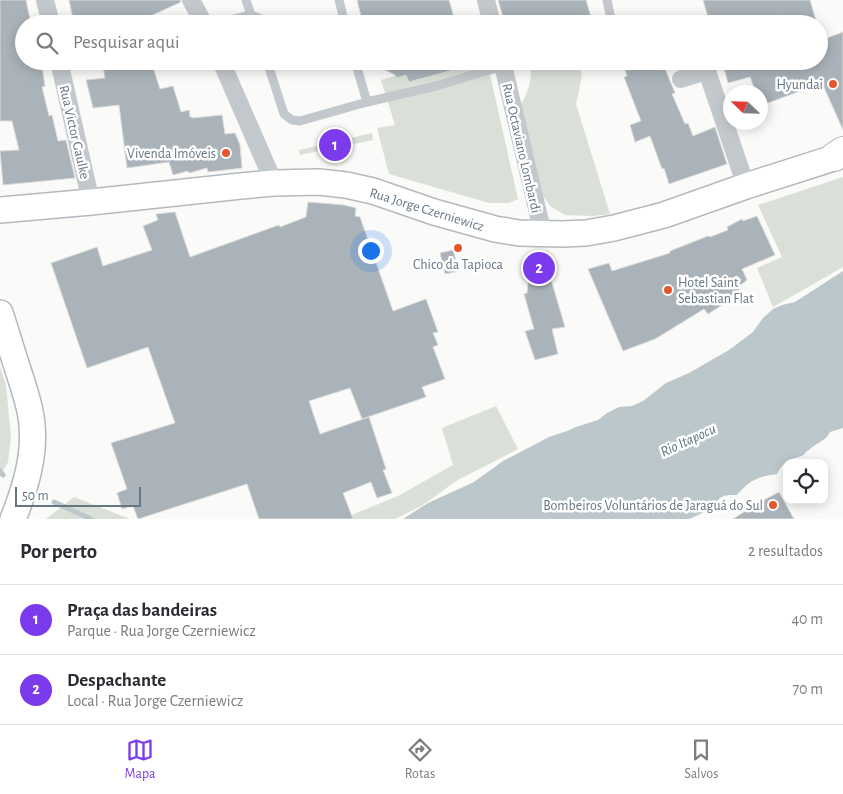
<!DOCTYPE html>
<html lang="pt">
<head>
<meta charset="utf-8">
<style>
	body { margin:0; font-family:"Alegreya Sans",sans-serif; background:#f7f7f7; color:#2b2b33 }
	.controls { position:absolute; right:15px; bottom:15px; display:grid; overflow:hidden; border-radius:10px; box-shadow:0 2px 12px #0003 }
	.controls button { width:45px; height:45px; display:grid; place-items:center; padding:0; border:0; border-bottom:1px solid #e1e1e2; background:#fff; color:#2b2b33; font:25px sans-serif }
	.compass { position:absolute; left:723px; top:85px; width:45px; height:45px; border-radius:50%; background:#fff; box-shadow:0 2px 12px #0003; rotate:293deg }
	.scale { position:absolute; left:15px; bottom:12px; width:126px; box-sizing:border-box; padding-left:5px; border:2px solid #657683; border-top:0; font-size:14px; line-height:18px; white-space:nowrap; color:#657683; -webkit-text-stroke:4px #fff; paint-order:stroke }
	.you { position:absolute; left:370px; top:250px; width:18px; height:18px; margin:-12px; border:4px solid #fff; border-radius:50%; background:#1a73e8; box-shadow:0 0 0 8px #1a73e833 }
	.badge { display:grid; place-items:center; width:32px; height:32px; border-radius:50%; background:#7c3aed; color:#fff; font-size:16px; font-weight:700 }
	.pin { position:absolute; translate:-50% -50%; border:2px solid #fff; box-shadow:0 1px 5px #0006 }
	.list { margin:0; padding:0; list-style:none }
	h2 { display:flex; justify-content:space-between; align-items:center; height:65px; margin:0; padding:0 20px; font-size:21px }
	h2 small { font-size:16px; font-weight:400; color:#7c7c81 }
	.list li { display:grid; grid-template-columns:32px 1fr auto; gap:15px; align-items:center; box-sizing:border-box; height:70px; padding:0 20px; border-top:1px solid #e1e1e2 }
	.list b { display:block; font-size:19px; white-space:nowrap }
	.list p { margin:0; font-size:16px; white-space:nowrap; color:#7c7c81 }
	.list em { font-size:16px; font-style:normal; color:#7c7c81 }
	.icon { flex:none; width:28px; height:28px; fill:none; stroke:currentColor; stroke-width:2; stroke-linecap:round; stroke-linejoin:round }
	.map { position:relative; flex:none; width:843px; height:519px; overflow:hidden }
	.search { position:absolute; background:#fff; box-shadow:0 2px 12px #0003; left:15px; right:15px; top:15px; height:55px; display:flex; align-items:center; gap:12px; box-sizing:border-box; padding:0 18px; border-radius:28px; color:#7c7c81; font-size:19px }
	.sheet { height:205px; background:#fff }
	nav { display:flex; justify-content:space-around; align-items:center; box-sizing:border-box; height:70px; border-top:1px solid #e1e1e2; background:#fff; font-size:14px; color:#7c7c81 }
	nav a { display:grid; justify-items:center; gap:2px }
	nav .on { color:#7c3aed }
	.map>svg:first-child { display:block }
</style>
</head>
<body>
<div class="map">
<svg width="843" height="519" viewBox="0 0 843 519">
	<rect width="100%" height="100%" fill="#fafaf8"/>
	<!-- green -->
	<g fill="#dadfd7">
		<polygon points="445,61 487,61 518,199 509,203 489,203 389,174 377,128 395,125 381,80"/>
		<path d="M555,61h23l4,15 -6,28 34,110 -17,2 -28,-1 -15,-9 -7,-10 -23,-90c8,-13 11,-23 11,-38z"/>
		<polygon points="372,133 373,140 300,155 299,150"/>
		<polygon points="843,177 843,267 773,307 757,268 782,257 758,205"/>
		<polygon points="0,367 6,385 11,437 8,462 0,476"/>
		<polygon points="496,406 518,449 456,481 423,505 395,519 342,519 398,496 453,465 442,428"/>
		<polygon points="74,497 130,519 46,519"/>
	</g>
	<!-- water -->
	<path fill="#bbc7cb" d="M843,271v157l-13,4c-4,9 -14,11 -21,18 -3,1 -4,4 -6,5 -1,1 -8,3 -8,3 -9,2 -13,7 -18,16 -4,1 -8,1 -12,2 -14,4 -19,9 -28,19 -6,0 -14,-1 -19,5 -4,6 2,2 -3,7 -2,1 -23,11 -26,12h-286l25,-16 46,-21 29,-21 46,-24 18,-6 9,-4 22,-7 9,-7 12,-6 13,-1 11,-5 23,-18 23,-10 40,-23 24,-18 10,-14 10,-9 9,-4 13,-3z"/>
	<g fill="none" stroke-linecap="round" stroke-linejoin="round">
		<!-- stream -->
		<g stroke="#bbc7cb" stroke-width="5">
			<polyline points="0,471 3,475"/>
			<polyline points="54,502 91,519"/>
		</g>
	</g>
	<!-- building -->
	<g fill="#aab3b9" stroke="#dcdcda">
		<polygon points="0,0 26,0 31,24 24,24 24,61 26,61 27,64 41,61 45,86 42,87 49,116 52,115 58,141 66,140 75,178 3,185 0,151 19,150 12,121 0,121"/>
		<polygon points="69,0 180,0 181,2 135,23 133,19 125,24 74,24"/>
		<polygon points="357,0 449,0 456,24 363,24"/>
		<polygon points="498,0 586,0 593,24 505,24"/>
		<polygon points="703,0 810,0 817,24 783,24 777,15 754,24 710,24"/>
		<polygon points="843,32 843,130 822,83 765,104 761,92 756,92 750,77 728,83 722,61 819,61 819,41"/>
		<polygon points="125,61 151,61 160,89 173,86 181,112 189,110 190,117 192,117 193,118 222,115 225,134 235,133 240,145 242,168 208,172 207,168 189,173 188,171 173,175 169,162 127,168 119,105 93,108 86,80 105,78 103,65"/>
		<polygon points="368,61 468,61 468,66 409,82 406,75 396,78 395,75"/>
		<polygon points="627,61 652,61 656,70 664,66 675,93 672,94 685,124 688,123 693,136 715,127 727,164 669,184 664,168 662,169 650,136 635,142 630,125 641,121 624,77 627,76 625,70 629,68"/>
		<polygon points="308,202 344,205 356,208 355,216 360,217 393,311 426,299 438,332 433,333 438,345 433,347 445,379 422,387 426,397 362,419 350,388 309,401 320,434 369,417 386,469 383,470 392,493 377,498 371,482 343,493 353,519 259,519 247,484 138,519 133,506 122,509 117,493 127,489 111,443 175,423 148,347 87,368 51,263 97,247 103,266 152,250 143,226 158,220 156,214 175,212 190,257 279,225 280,227 306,217"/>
		<polygon points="757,216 775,255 742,269 747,280 738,287 741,293 708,314 704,309 655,339 623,351 588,269 609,263 612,271 670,253 670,251 708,236 710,237 728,230 727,227 742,219 743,221"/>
		<polygon points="453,250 459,271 445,274 440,253"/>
		<polygon points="531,255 550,257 549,273 565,327 552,329 558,354 535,360 525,331 534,329 524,294 527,293"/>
		<polygon points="779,492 794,519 733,519 758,503"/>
	</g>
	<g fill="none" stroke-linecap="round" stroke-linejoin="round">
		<!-- secondary casing -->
		<g stroke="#b3babf" stroke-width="28">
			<g id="secondary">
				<polyline points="0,210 91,202 241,186 274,183 319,182 346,185 373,191 434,212 495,229 519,233 562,234 586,233 614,228 664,215 746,186 843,155"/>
				<path d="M0,313c7,21 13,42 20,63 5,16 11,32 12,49 3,32 -7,64 -19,94"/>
			</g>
		</g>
		<!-- highway casing -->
		<g stroke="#b4b9bd" stroke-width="30">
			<polyline id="highway" points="834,157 843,151"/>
		</g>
		<!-- lane -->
		<g stroke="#c3c8cc" stroke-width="9">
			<polyline points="246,0 254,24"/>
			<polyline points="339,0 345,24"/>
			<polyline points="607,0 612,24"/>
			<polyline points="213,24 251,15 273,24"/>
			<polyline points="267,61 284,114 292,120 300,121 367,102 436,86 519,61"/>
			<polyline points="355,61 367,102"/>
		</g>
		<!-- street -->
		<g stroke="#c3c8cc" stroke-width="18">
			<polyline points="45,0 51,24"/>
			<polyline points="191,0 204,24"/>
			<polyline points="486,0 492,24"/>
			<polyline points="59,61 91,202"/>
			<polyline points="221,61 274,183"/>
			<polyline points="502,61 543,234"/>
			<polyline points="681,79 707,71 746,186"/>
		</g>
		<!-- secondary -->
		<use href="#secondary" stroke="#fff" stroke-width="25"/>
		<!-- highway -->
		<use href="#highway" stroke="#fff" stroke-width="28"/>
	</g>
	<!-- markers -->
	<g fill="#e4572e" stroke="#fff" stroke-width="2">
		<circle cx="833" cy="84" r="5"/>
		<circle cx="226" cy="153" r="5"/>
		<circle cx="458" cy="248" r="5"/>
		<circle cx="668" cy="290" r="5"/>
		<circle cx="773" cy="505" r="5"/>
	</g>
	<g text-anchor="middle" stroke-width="5" stroke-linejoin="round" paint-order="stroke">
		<!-- poi labels -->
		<g font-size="14" fill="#657683" stroke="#fff" text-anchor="end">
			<text x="823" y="89">Hyundai</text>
			<text x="216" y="158">Vivenda Imóveis</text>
			<text x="458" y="269" text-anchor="middle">Chico da Tapioca</text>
			<text x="678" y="287" text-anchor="start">Hotel Saint<tspan x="678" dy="16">Sebastian Flat</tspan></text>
			<text x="763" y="510">Bombeiros Voluntários de Jaraguá do Sul</text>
		</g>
		<!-- street labels -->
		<g font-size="14" fill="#657683" stroke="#fff">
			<text transform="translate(75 132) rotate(77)" y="5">Rua Victor Gaulke</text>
			<text transform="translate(522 148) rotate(77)" y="5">Rua Octaviano Lombardi</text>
			<text transform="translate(427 209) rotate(17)" y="5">Rua Jorge Czerniewicz</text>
		</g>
		<!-- water labels -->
		<g font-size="15" font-style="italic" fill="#60757c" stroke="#fff">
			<text transform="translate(688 440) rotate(-25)" y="5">Rio Itapocu</text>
		</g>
	</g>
</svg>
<div class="controls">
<button><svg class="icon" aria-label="locate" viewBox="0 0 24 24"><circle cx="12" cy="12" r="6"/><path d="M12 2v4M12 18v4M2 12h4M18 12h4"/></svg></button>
</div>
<svg class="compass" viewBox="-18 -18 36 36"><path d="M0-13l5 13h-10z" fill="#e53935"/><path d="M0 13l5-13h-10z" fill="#7c7c81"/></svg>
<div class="scale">50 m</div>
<div class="you"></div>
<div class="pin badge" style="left:335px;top:145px">1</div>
<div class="pin badge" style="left:539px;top:268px">2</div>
<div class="search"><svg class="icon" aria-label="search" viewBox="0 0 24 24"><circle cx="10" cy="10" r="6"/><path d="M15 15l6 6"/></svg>Pesquisar aqui</div>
</div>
<section class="sheet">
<h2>Por perto<small>2 resultados</small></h2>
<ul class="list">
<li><span class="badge">1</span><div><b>Praça das bandeiras</b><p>Parque · Rua Jorge Czerniewicz</p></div><em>40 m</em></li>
<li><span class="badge">2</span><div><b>Despachante</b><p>Local · Rua Jorge Czerniewicz</p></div><em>70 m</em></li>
</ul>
</section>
<nav>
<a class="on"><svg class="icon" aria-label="map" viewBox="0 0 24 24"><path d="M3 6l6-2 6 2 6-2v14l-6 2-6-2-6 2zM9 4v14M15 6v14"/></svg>Mapa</a>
<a><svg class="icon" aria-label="directions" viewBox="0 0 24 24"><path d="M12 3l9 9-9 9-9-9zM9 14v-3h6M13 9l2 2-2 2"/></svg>Rotas</a>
<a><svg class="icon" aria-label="saved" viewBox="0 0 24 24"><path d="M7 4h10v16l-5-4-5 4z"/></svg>Salvos</a>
</nav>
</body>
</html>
